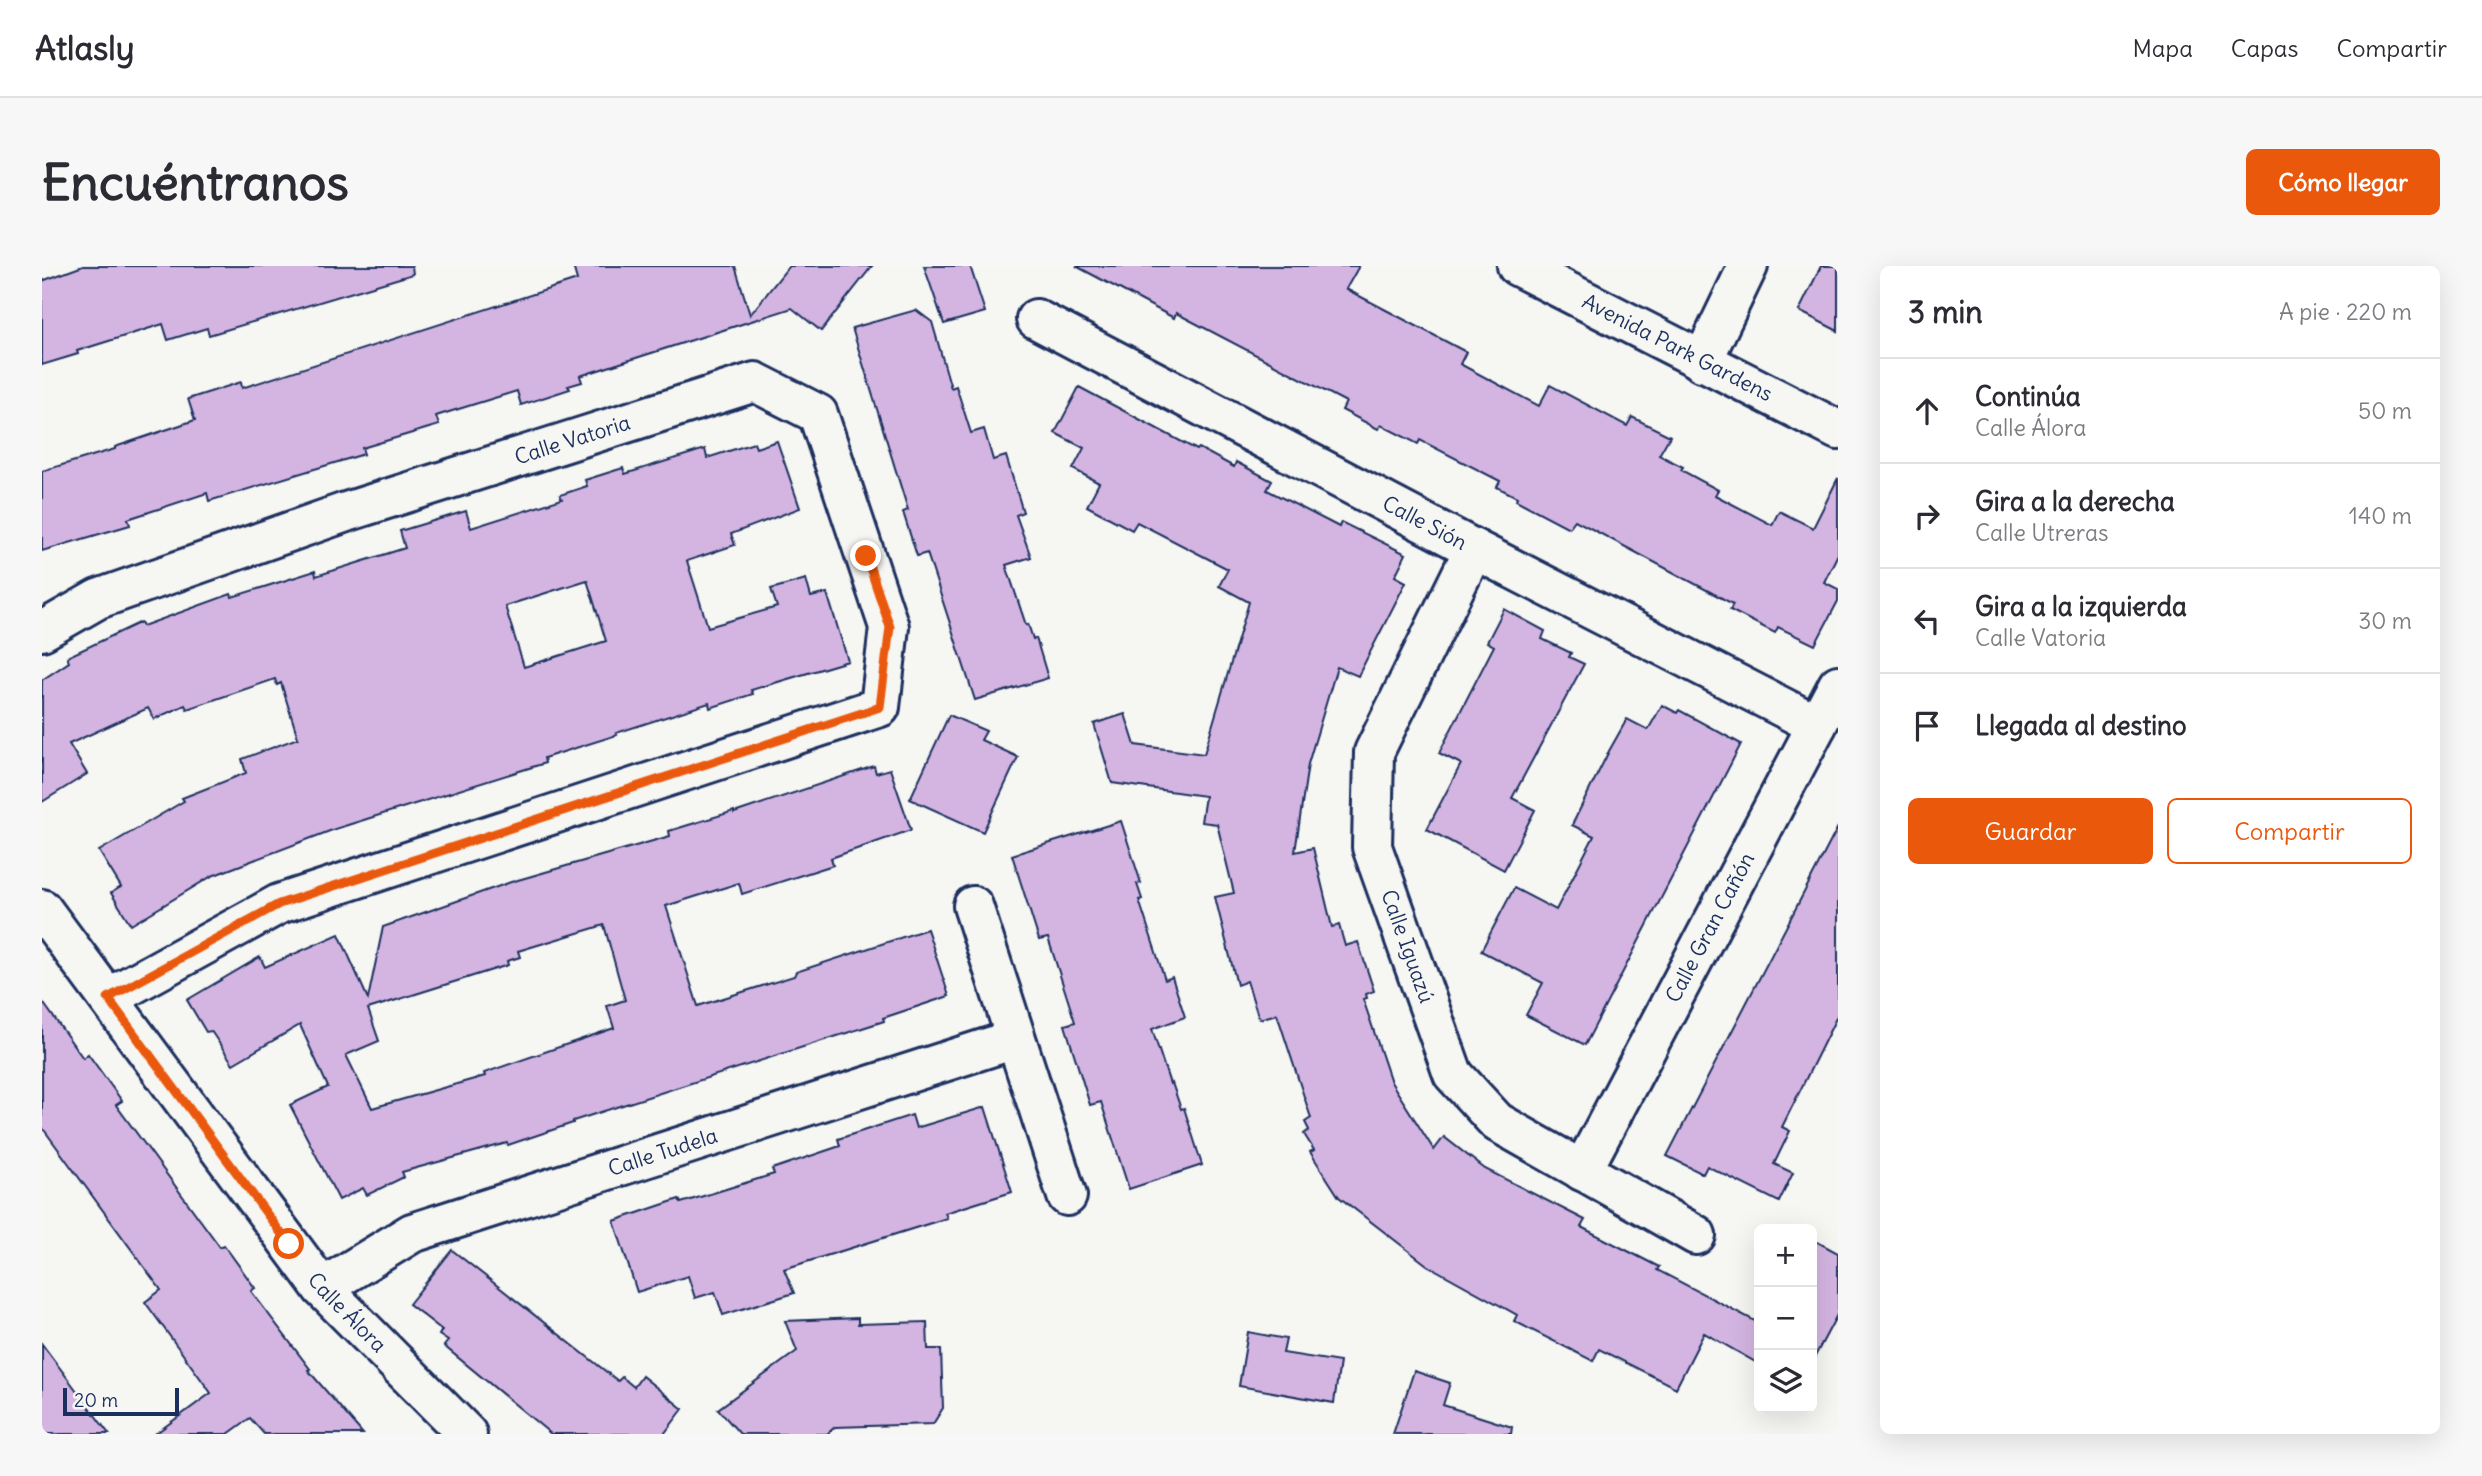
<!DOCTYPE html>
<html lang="es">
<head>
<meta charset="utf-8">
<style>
	body { margin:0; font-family:Delius,sans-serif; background:#f7f7f7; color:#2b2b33 }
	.controls { position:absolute; right:21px; bottom:21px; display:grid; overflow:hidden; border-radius:10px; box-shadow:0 7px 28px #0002 }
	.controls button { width:63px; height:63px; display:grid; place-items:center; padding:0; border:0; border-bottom:2px solid #e1e1e2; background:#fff; color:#2b2b33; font:35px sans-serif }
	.scale { position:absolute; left:21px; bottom:18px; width:116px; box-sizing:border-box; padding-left:7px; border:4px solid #1b2f5e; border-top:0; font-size:19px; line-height:24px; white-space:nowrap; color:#1b2f5e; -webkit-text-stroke:5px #f6f6f2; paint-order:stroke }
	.stop { position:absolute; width:21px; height:21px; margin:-16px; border:5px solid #ea580c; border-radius:50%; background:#fff }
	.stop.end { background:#ea580c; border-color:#fff; box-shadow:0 2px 7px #0008 }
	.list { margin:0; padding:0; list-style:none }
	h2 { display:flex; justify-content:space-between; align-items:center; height:91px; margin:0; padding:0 28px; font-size:30px }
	h2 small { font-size:23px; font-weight:400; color:#7c7c81 }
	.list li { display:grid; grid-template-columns:46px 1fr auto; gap:21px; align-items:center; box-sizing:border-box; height:105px; padding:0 28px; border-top:2px solid #e1e1e2 }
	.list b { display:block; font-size:26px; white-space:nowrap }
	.list p { margin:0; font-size:23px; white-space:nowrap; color:#7c7c81 }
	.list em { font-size:23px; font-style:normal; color:#7c7c81 }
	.actions { display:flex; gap:14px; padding:21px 28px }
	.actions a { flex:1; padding:16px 0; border:2px solid #ea580c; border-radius:10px; text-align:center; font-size:24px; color:#ea580c }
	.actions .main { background:#ea580c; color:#fff }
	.icon { flex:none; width:38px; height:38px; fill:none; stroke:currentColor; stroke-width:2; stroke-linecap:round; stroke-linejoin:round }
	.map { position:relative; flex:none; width:1796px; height:1168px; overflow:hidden; border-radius:10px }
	header { display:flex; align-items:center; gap:42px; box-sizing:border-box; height:98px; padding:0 35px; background:#fff; border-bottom:2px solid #e1e1e2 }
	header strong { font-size:33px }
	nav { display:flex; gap:38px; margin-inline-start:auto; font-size:24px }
	.intro { display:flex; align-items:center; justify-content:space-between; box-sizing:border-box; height:168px; padding:0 42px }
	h1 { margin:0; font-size:49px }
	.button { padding:18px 32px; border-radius:10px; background:#ea580c; color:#fff; font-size:24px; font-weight:700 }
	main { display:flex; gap:42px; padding:0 42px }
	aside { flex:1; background:#fff; border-radius:10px; box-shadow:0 7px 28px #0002 }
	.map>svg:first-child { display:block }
</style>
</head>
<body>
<header>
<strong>Atlasly</strong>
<nav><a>Mapa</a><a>Capas</a><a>Compartir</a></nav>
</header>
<div class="intro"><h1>Encuéntranos</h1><a class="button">Cómo llegar</a></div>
<main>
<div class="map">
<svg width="1796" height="1168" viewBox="0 0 1796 1168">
	<rect width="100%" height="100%" fill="#f6f6f2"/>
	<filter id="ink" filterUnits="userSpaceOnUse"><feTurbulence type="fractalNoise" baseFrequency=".0143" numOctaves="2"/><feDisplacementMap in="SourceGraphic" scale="14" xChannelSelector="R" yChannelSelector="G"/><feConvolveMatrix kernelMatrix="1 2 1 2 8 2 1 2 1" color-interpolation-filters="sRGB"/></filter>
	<g filter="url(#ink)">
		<!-- building -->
		<g fill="#d4b5e2" stroke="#1b2f5e" stroke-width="2" fill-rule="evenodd">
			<polygon points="41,0 370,0 371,8 167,69 165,62 126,74 121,58 35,85 36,88 0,99 0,15"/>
			<polygon points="531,0 693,0 708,49 747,0 830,0 779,65 750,42 538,110 540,116 526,120 528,123 479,139 475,125 394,150 397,159 320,182 322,188 167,235 165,227 86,253 88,259 0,285 0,205 73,183 73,181 153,154 146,133 199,116 200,122 535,14"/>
			<polygon points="882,0 928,0 943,46 902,58"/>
			<polygon points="1034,0 1317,0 1304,23 1424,86 1418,98 1497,140 1508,119 1585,160 1590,151 1628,170 1617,189 1641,201 1639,204 1676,224 1673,229 1730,259 1737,245 1771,262 1796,212 1796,288 1782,316 1796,323 1796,335 1773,379 1736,361 1733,367 1688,344 1691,338 1533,254 1527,262 1474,234 1475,231 1455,221 1458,215 1378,174 1376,178 1339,159 1336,163 1300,144 1304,136 1134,47 1132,52"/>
			<polygon points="1779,0 1796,0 1796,65 1757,45"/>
			<polygon points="874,44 890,56 909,122 914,120 929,167 942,163 951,194 964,190 981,246 974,249 989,291 964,299 984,359 986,358 991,373 994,372 1006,412 933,434 885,287 875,290 861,246 866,244 810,62"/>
			<polygon points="1037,121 1155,184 1157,182 1192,201 1194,196 1230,215 1225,224 1297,261 1299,256 1364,288 1353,310 1364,316 1316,410 1295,401 1266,498 1253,586 1271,582 1290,661 1297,659 1303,680 1316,676 1332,725 1324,728 1325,732 1321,733 1349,816 1392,884 1402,871 1443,903 1543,954 1539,961 1617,1001 1615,1004 1717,1057 1717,1098 1662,1067 1634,1122 1557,1083 1551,1095 1472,1055 1475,1049 1385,999 1297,931 1268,886 1272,884 1262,868 1267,864 1263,856 1269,852 1235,748 1217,753 1205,715 1195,719 1173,631 1192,627 1175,558 1159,556 1163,530 1070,517 1052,458 1083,448 1093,479 1162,488 1207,336 1177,320 1186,303 1095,256 1090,264 1045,240 1057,217 1031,203 1042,182 1013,167"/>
			<path d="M735,175l23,67 -69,26 4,11 -48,16 21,66 69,-20 -6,-18 35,-10 5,18 16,-4 21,68 -97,29 2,4 -43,14 -1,-5 -93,30 1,2 -73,23 1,5 -210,66 -123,47 -81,49 -20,-32 10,-6 -22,-36 85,-50 -2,-3 64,-25 -4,-14 56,-21 -17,-55 -4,2 -2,-6 -88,30 -2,-4 -31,14 -6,-11 -79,36 18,30 -45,28v-122l27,-18 -2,-5 74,-35 2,4 88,-32 1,3 83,-26 1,5 89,-28 -5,-17 66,-20 5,17 91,-29 -2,-4 27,-9 -2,-6 38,-12 2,6 80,-25 2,9 47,-15 2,5zM545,314l19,61 -82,26 -19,-61z"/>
			<polygon points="1462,343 1503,365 1500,373 1529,387 1527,391 1542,398 1470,532 1493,544 1462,604 1385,563 1419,498 1397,487 1452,380 1445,376"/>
			<polygon points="1620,439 1635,447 1637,444 1699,478 1543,779 1484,749 1501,717 1439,685 1472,622 1514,644 1552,570 1530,559 1567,485 1585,453 1606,464"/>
			<polygon points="907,449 944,465 939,474 976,491 941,566 868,533"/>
			<path d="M832,500l2,7 14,-4 21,61 -80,28 2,7 -91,29 -3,-11 -73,23 32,100 96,-30 2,-4 131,-43 22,67 -66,22 1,3 -311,100v2l-65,22 -1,-2 -105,29 2,5 -37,18 -4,-7 -24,12 -49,-95 38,-18 -28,-62 -67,39 -22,-33 -5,1 -19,-32 73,-43 5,10 74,-33 29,65 15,-72 128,-45 159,-46 -1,-5 65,-20v2zM562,659l21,75 -18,6 7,22 -130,45 1,3 -113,32 -26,-53 33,-14 -11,-32 140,-44 -1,-4 13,-4 -2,-6z"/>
			<polygon points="1079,555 1099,617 1095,618 1100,633 1097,634 1123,714 1130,711 1143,751 1110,763 1128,818 1130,817 1139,843 1142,842 1160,899 1087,923 1059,836 1048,839 1023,759 1033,756 1006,672 997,674 970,589"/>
			<polygon points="1796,561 1796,748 1740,861 1748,865 1732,898 1751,907 1737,936 1665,900 1661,908 1625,890"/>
			<polygon points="0,735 41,792 46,788 80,835 74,839 178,981 182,979 213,1022 209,1025 268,1103 266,1104 321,1168 222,1168 208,1152 186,1168 113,1168 169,1127 103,1036 119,1024 0,861"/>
			<polygon points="943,841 970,926 903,947 905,952 742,1003 752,1027 681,1049 673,1026 653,1032 646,1010 595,1026 572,955 637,933 639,937 732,908 730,903 798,880 796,873 870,849 874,862"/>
			<polygon points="1770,973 1796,987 1796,1047 1770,1096"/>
			<polygon points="410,984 576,1115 580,1111 592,1121 600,1110 641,1143 622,1168 509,1168 402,1080 406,1075 397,1069 400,1064 367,1038"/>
			<polygon points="816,1052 816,1058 885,1056 886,1083 899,1083 901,1142 891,1158 793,1161 785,1168 698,1168 676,1143 755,1085 743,1055"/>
			<polygon points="1206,1066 1244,1073 1241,1087 1298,1096 1292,1137 1197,1120"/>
			<polygon points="0,1078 67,1168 0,1168"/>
			<polygon points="1372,1105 1408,1117 1401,1139 1470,1161 1469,1168 1351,1168"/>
		</g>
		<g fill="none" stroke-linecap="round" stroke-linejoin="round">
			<!-- minor casing -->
			<g stroke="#1b2f5e" stroke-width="44">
				<g id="minor">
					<path id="s1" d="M1475,0l321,164"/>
					<path id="s2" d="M994,53l438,230 343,176"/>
					<polyline points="1660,96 1706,0"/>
					<path id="s3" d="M1432,283l-100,203 -2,95 81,227 44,48 199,113"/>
					<path id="s4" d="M0,365l56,-32 248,-87 409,-130 63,32 71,213 -9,80 -601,197 -171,94"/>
					<polyline points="931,640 1025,930"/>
					<path id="s5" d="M0,643l280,379 145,146"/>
					<path id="s6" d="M1540,905l256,-486"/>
					<path id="s7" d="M280,1022l90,-55 603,-194"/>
				</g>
			</g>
			<!-- minor -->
			<use href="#minor" stroke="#f6f6f2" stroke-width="38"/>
		</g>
	</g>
	<g fill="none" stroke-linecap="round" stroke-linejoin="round" filter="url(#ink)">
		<!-- route -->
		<polyline stroke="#ea580c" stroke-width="9" points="247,978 66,732 237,638 838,441 848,361 824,290"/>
	</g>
	<g text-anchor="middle" stroke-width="6" stroke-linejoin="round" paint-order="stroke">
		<!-- street labels -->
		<g font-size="21" fill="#1b2f5e" stroke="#f6f6f2">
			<text dy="7" stroke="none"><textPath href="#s1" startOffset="180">Avenida Park Gardens</textPath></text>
			<text dy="7" stroke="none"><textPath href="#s4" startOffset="565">Calle Vatoria</textPath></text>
			<text dy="7" stroke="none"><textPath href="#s2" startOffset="439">Calle Sión</textPath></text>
			<text dy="7" stroke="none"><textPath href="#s6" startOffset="275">Calle Gran Cañón</textPath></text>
			<text dy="7" stroke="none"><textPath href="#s3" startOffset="427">Calle Iguazú</textPath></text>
			<text dy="7" stroke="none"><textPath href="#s7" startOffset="369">Calle Tudela</textPath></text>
			<text dy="7" stroke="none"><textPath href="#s5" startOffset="506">Calle Álora</textPath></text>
		</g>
	</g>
</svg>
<div class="controls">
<button>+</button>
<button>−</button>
<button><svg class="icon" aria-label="layers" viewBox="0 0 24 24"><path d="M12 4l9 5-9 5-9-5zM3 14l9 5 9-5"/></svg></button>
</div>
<div class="scale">20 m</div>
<div class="stop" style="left:247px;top:978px"></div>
<div class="stop end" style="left:824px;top:290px"></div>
</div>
<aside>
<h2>3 min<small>A pie · 220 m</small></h2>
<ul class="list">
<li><svg class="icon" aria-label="ahead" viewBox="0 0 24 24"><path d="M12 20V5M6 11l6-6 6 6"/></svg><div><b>Continúa</b><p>Calle Álora</p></div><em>50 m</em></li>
<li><svg class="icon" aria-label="right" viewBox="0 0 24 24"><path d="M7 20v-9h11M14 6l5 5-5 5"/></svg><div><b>Gira a la derecha</b><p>Calle Utreras</p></div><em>140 m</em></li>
<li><svg class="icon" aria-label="left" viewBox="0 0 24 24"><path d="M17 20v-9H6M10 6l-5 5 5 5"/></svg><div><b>Gira a la izquierda</b><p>Calle Vatoria</p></div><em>30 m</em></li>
<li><svg class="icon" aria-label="arrive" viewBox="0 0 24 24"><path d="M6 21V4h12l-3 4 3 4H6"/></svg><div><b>Llegada al destino</b></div></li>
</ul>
<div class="actions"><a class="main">Guardar</a><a>Compartir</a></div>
</aside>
</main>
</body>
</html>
